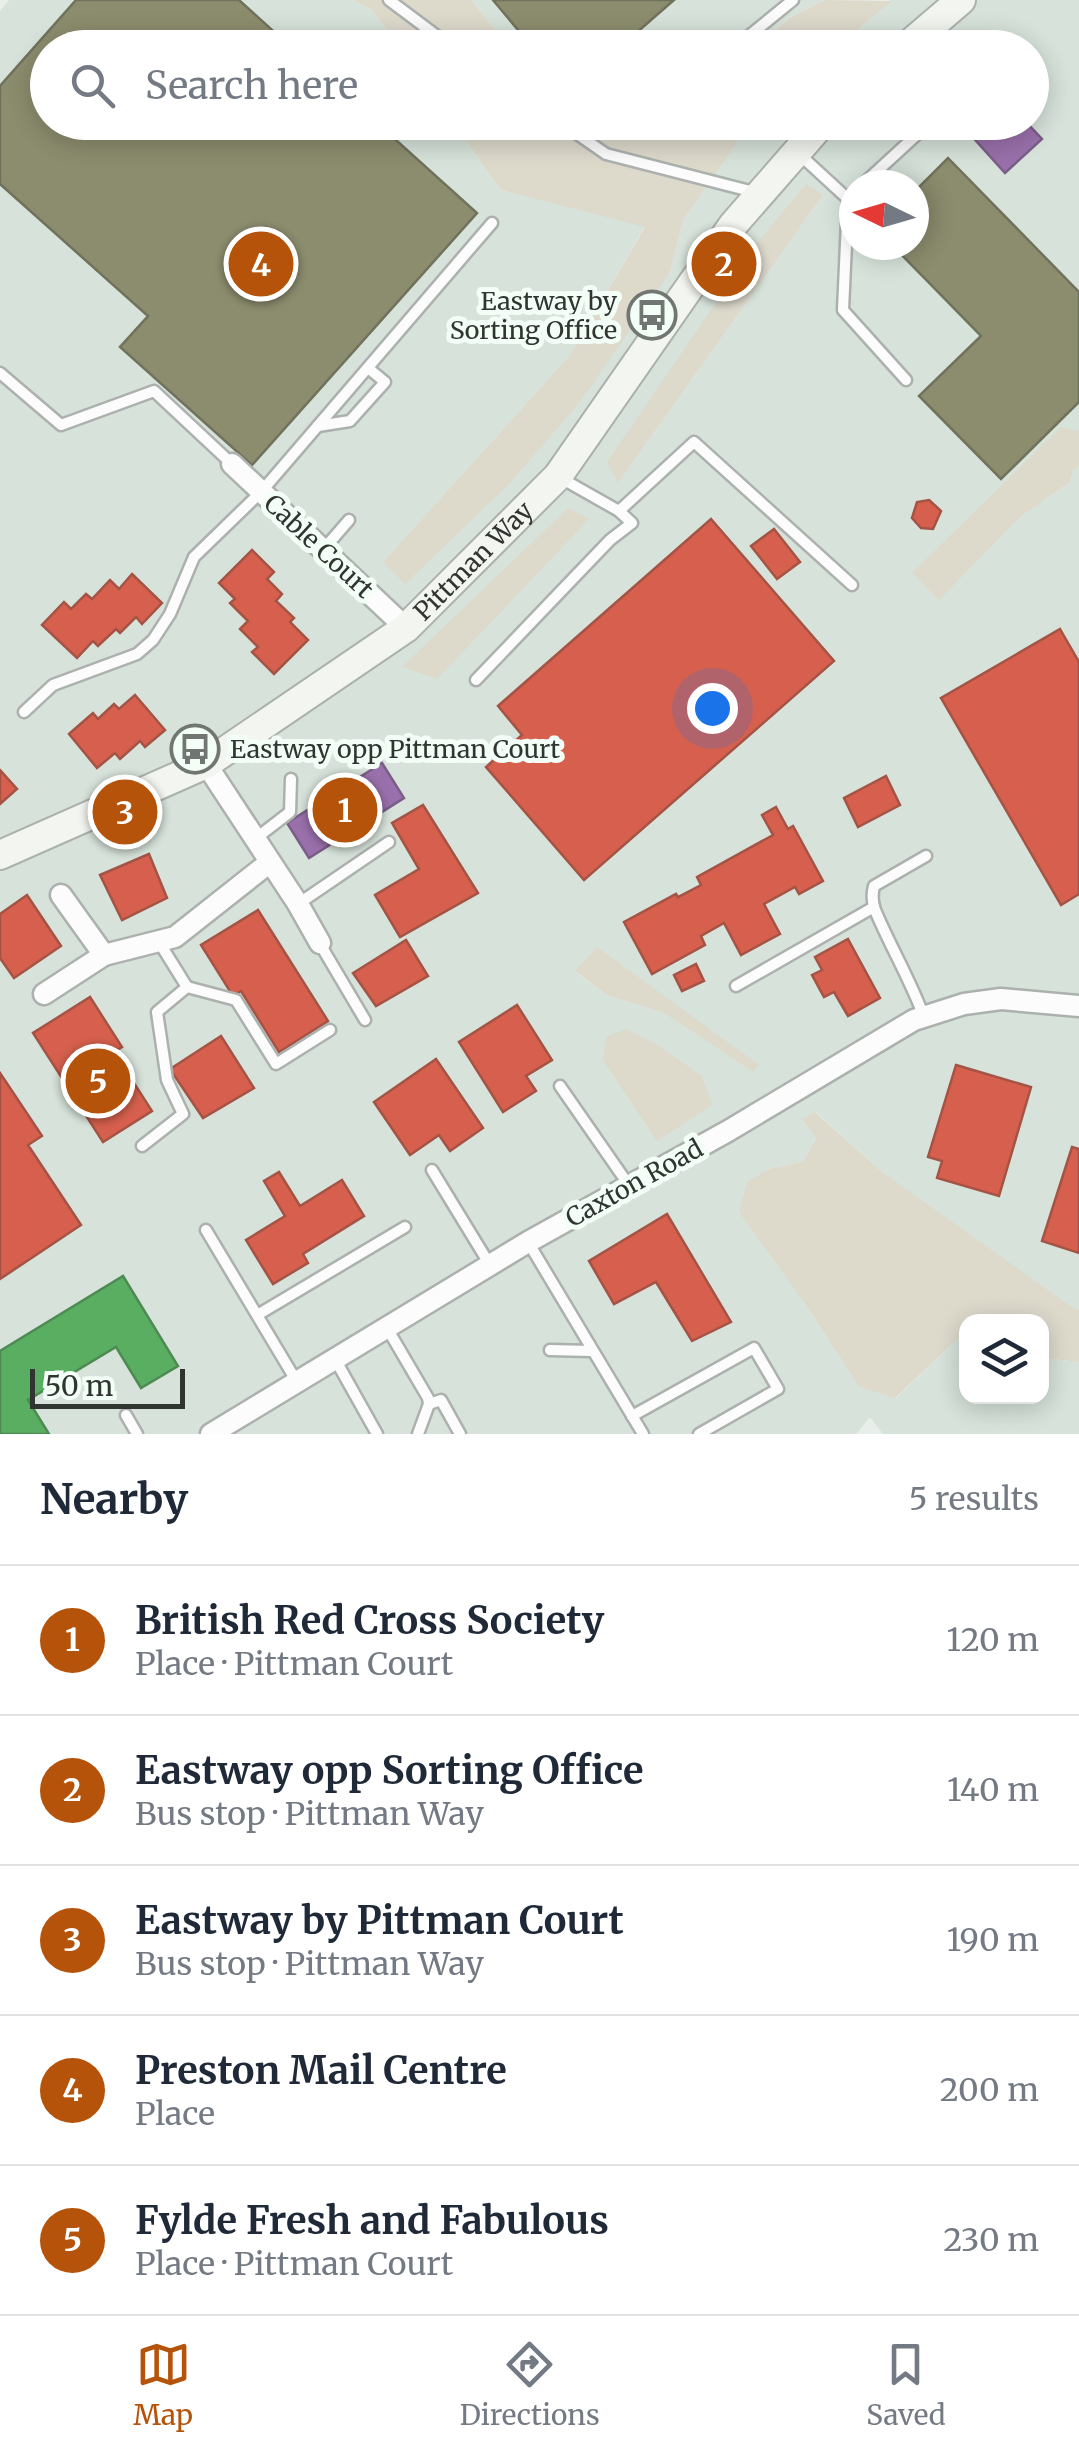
<!DOCTYPE html>
<html lang="en">
<head>
<meta charset="utf-8">
<style>
	body { margin:0; font-family:Merriweather,serif; background:#f2f2f3; color:#1f2937 }
	.controls { position:absolute; right:30px; bottom:30px; display:grid; overflow:hidden; border-radius:20px; box-shadow:0 5px 25px #0003 }
	.controls button { width:90px; height:90px; display:grid; place-items:center; padding:0; border:0; border-bottom:2px solid #e0e1e3; background:#fff; color:#1f2937; font:50px sans-serif }
	.compass { position:absolute; left:839px; top:170px; width:90px; height:90px; border-radius:50%; background:#fff; box-shadow:0 5px 25px #0003; rotate:275deg }
	.scale { position:absolute; left:30px; bottom:25px; width:155px; box-sizing:border-box; padding-left:10px; border:5px solid #313532; border-top:0; font-size:28px; line-height:35px; white-space:nowrap; color:#313532; -webkit-text-stroke:8px #f3fef6; paint-order:stroke }
	.you { position:absolute; left:712px; top:708px; width:35px; height:35px; margin:-25px; border:8px solid #fff; border-radius:50%; background:#1a73e8; box-shadow:0 0 0 15px #1a73e833 }
	.badge { display:grid; place-items:center; width:65px; height:65px; border-radius:50%; background:#b45309; color:#fff; font-size:32px; font-weight:700 }
	.pin { position:absolute; translate:-50% -50%; border:5px solid #fff; box-shadow:0 2px 10px #0006 }
	.list { margin:0; padding:0; list-style:none }
	h2 { display:flex; justify-content:space-between; align-items:center; height:130px; margin:0; padding:0 40px; font-size:42px }
	h2 small { font-size:32px; font-weight:400; color:#747a83 }
	.list li { display:grid; grid-template-columns:65px 1fr auto; gap:30px; align-items:center; box-sizing:border-box; height:150px; padding:0 40px; border-top:2px solid #e0e1e3 }
	.list b { display:block; font-size:38px; white-space:nowrap }
	.list p { margin:0; font-size:32px; white-space:nowrap; color:#747a83 }
	.list em { font-size:32px; font-style:normal; color:#747a83 }
	.icon { flex:none; width:55px; height:55px; fill:none; stroke:currentColor; stroke-width:2; stroke-linecap:round; stroke-linejoin:round }
	.map { position:relative; flex:none; width:1079px; height:1434px; overflow:hidden }
	.search { position:absolute; background:#fff; box-shadow:0 5px 25px #0003; left:30px; right:30px; top:30px; height:110px; display:flex; align-items:center; gap:25px; box-sizing:border-box; padding:0 35px; border-radius:55px; color:#747a83; font-size:38px }
	.sheet { height:880px; background:#fff }
	nav { display:flex; justify-content:space-around; align-items:center; box-sizing:border-box; height:140px; border-top:2px solid #e0e1e3; background:#fff; font-size:28px; color:#747a83 }
	nav a { display:grid; justify-items:center; gap:5px }
	nav .on { color:#b45309 }
	.map>svg:first-child { display:block }
</style>
</head>
<body>
<div class="map">
<svg width="1079" height="1434" viewBox="0 0 1079 1434">
	<rect width="100%" height="100%" fill="#e8eeea"/>
	<!-- built -->
	<g fill="#d6e2da" fill-rule="evenodd">
		<path d="M9,0h344l19,10 27,37 -351,1v74l405,1 48,67 144,36 -75,129 -187,207 287,-290 13,-52 68,-97 281,-1v-74l-196,-1 55,-47h188v431l-18,-4 -122,172 80,-81 51,-36 3,-12 6,-4v844l-6,-1 -192,-138 -65,-59v25l-13,25 -34,7 35,133 55,85 37,11 70,-67v65h76v-38l37,4v72h-196l-13,-17 -14,17h-856v-1423zM805,185l18,10 -205,288zM854,185h60v60h-60zM597,948l156,124 -89,-59 -57,-18 -32,-23z"/>
		<polygon points="471,0 825,0 788,18 756,48 509,47"/>
	</g>
	<!-- green -->
	<g fill="#dddacc">
		<polygon points="353,0 471,0 509,47 399,47 372,10"/>
		<polygon points="825,0 892,1 836,47 756,47 789,18"/>
		<polygon points="453,123 751,123 683,220 670,272 580,402 509,484 405,584 383,562 570,355 645,227 501,190"/>
		<polygon points="806,184 823,195 618,483 607,462 754,247"/>
		<polygon points="1061,427 1079,431 1079,466 1073,470 1070,482 1019,518 939,600 912,573"/>
		<polygon points="568,508 589,519 437,679 402,667"/>
		<polygon points="597,947 759,1065 753,1072 664,1013 607,995 575,971"/>
		<polygon points="626,1029 659,1046 702,1076 712,1105 657,1141 603,1060 606,1037"/>
		<polygon points="815,1112 881,1171 1073,1308 1079,1310 1079,1362 1042,1358 1042,1322 966,1322 966,1331 895,1398 859,1387 804,1302 739,1212 747,1182 769,1169 803,1162 816,1138 802,1119"/>
	</g>
	<!-- shops -->
	<g fill="#d6604d" stroke="#a45345" stroke-width="2.5">
		<polygon points="929,500 941,511 933,529 921,528 912,518 917,502"/>
		<polygon points="711,519 834,661 584,880 486,767 522,735 498,706"/>
		<polygon points="774,529 800,562 777,579 751,546"/>
		<polygon points="252,550 274,572 267,579 282,594 276,601 294,618 290,622 308,640 274,674 252,652 258,647 240,629 248,621 230,603 235,599 219,583"/>
		<polygon points="132,574 162,603 142,624 136,617 120,633 116,629 98,646 93,641 77,658 42,625 64,602 71,609 86,594 92,599 110,580 119,589"/>
		<polygon points="1060,629 1079,662 1079,894 1061,905 941,698"/>
		<polygon points="135,695 165,730 145,747 140,741 120,759 115,753 97,768 69,734 93,713 98,719 114,704 119,709"/>
		<polygon points="0,770 17,789 0,804"/>
		<polygon points="886,776 900,805 858,827 844,798"/>
		<polygon points="423,805 478,893 400,937 375,895 419,869 392,823"/>
		<polygon points="776,807 788,829 793,826 823,881 799,894 795,887 764,904 780,934 741,955 724,923 701,936 705,945 652,974 624,922 676,894 678,897 701,885 697,877 773,835 762,815"/>
		<polygon points="149,854 167,898 122,920 100,875"/>
		<polygon points="27,895 61,946 14,978 0,958 0,914"/>
		<polygon points="258,910 328,1021 279,1052 241,991 233,996 201,945"/>
		<polygon points="848,939 880,998 848,1016 834,992 824,997 812,975 822,970 815,957"/>
		<polygon points="406,940 428,976 376,1006 353,973"/>
		<polygon points="696,964 704,981 682,991 674,975"/>
		<polygon points="90,997 122,1047 114,1052 152,1111 103,1142 33,1033"/>
		<polygon points="517,1005 552,1060 526,1076 536,1091 503,1112 459,1042"/>
		<polygon points="221,1036 254,1088 203,1118 170,1069"/>
		<polygon points="436,1059 483,1128 450,1151 439,1135 410,1155 374,1102"/>
		<polygon points="956,1065 1031,1087 999,1196 937,1178 942,1161 928,1157"/>
		<polygon points="0,1073 42,1136 28,1145 81,1225 0,1279"/>
		<polygon points="1072,1147 1079,1149 1079,1253 1042,1241"/>
		<polygon points="279,1172 300,1206 342,1180 364,1216 303,1254 308,1263 273,1284 246,1240 285,1216 264,1181"/>
		<polygon points="667,1214 731,1322 692,1341 656,1282 614,1304 589,1261"/>
	</g>
	<!-- offices -->
	<g fill="#9970ab" stroke="#7a5e87" stroke-width="2.5">
		<polygon points="959,122 1026,122 1042,139 1005,173"/>
		<polygon points="382,763 404,798 309,858 287,823"/>
	</g>
	<!-- public -->
	<polygon fill="#5aae61" stroke="#4e8a53" stroke-width="2.5" points="123,1276 178,1366 141,1388 116,1347 28,1400 49,1434 0,1434 0,1351"/>
	<!-- industry -->
	<g fill="#8c8c6e" stroke="#71725c" stroke-width="2.5">
		<polygon points="76,0 239,0 292,48 48,48 48,122 376,122 477,213 252,465 120,347 148,316 0,184 0,86"/>
		<polygon points="493,0 674,0 619,48 533,48"/>
		<polygon points="948,158 1079,292 1079,402 1001,479 919,396 981,336 892,245 914,245 914,192"/>
	</g>
	<g fill="none" stroke-linecap="round" stroke-linejoin="round">
		<!-- lane casing -->
		<g stroke="#acb1ae" stroke-width="15">
			<g id="lane">
				<polyline points="389,0 453,48"/>
				<polyline points="734,48 793,0"/>
				<polyline points="560,122 606,154 754,192"/>
				<polyline points="798,153 848,199 854,193"/>
				<polyline points="862,185 924,128"/>
				<polyline points="848,199 843,310 906,380"/>
				<polyline points="0,373 61,425 154,391 232,464"/>
				<polyline points="318,426 350,421 385,382 368,368"/>
				<polyline points="619,511 694,442 852,585"/>
				<polyline points="323,550 349,520"/>
				<polyline points="476,680 610,540 632,523 619,511 559,477"/>
				<polyline points="24,712 53,685 137,654 153,640 170,614 194,557 261,492 492,223"/>
				<polyline points="255,839 290,812 291,779"/>
				<polyline points="298,904 389,842"/>
				<polyline points="320,944 365,1020"/>
				<polyline points="736,986 874,907"/>
				<polyline points="187,987 236,1000 276,1064 330,1030"/>
				<path d="M924,1017c-14,-38 -34,-71 -49,-107 -3,-8 -3,-16 -1,-24l52,-30"/>
				<polyline points="560,1086 628,1184"/>
				<polyline points="142,1146 183,1114 167,1080 157,1012 187,987 159,942"/>
				<polyline points="432,1170 490,1265"/>
				<polyline points="206,1230 297,1382"/>
				<polyline points="528,1242 643,1434"/>
				<polyline points="259,1314 405,1227"/>
				<polyline points="387,1328 428,1398 429,1404 418,1434"/>
				<polyline points="550,1350 591,1351"/>
				<polyline points="335,1359 377,1434"/>
				<polyline points="429,1404 441,1400 460,1434"/>
				<polyline points="126,1415 137,1434"/>
				<polyline points="632,1416 754,1348 778,1389 699,1434"/>
			</g>
		</g>
		<!-- street casing -->
		<g stroke="#acb1ae" stroke-width="25">
			<g id="street">
				<polyline points="232,464 406,628"/>
				<polyline points="206,764 298,904 320,943"/>
				<polyline points="61,895 104,955"/>
				<polyline points="44,994 104,955 175,937 270,862"/>
				<polyline points="211,1434 528,1242 728,1131 914,1020 964,1004 1001,999 1079,1006"/>
			</g>
		</g>
		<!-- secondary casing -->
		<g stroke="#acb1ae" stroke-width="32">
			<g id="secondary">
				<polyline points="905,48 961,0"/>
				<path id="s1" d="M0,855l206,-91 200,-136 152,-152 175,-251 90,-103"/>
			</g>
		</g>
		<!-- lane -->
		<use href="#lane" stroke="#fcfcfc" stroke-width="10"/>
		<!-- street -->
		<use href="#street" stroke="#fcfcfc" stroke-width="20"/>
		<!-- secondary -->
		<use href="#secondary" stroke="#f3f5f0" stroke-width="28"/>
	</g>
	<!-- icons -->
	<defs>
		<g id="bus-ring" transform="scale(2.5)"><circle r="9.5" fill="#f3fef6" stroke="#717672" stroke-width="1.5"/><path d="M-5-6H5V4H4V6H2V4H-2V6H-4V4H-5ZM-3.5-4V0h7V-4ZM-3.5 1.2v1.5H-2V1.2ZM2 1.2v1.5H3.5V1.2Z" fill="#717672"/></g>
	</defs>
	<g fill-rule="evenodd">
		<use href="#bus-ring" x="652" y="315"/>
		<use href="#bus-ring" x="195" y="749"/>
	</g>
	<g text-anchor="middle" stroke-width="10" stroke-linejoin="round" paint-order="stroke">
		<!-- poi labels -->
		<g font-size="25" fill="#313532" stroke="#f3fef6" text-anchor="end">
			<text x="617" y="310">Eastway by<tspan x="617" dy="29">Sorting Office</tspan></text>
			<text x="230" y="758" text-anchor="start">Eastway opp Pittman Court</text>
		</g>
		<!-- street labels -->
		<g font-size="25" fill="#313532" stroke="#f3fef6">
			<text transform="translate(319 546) rotate(43)" y="9">Cable Court</text>
			<text dy="9" stroke="none"><textPath href="#s1" startOffset="562">Pittman Way</textPath></text>
			<text transform="translate(634 1183) rotate(-29)" y="9">Caxton Road</text>
		</g>
	</g>
</svg>
<div class="controls">
<button><svg class="icon" aria-label="layers" viewBox="0 0 24 24"><path d="M12 4l9 5-9 5-9-5zM3 14l9 5 9-5"/></svg></button>
</div>
<svg class="compass" viewBox="-18 -18 36 36"><path d="M0-13l5 13h-10z" fill="#e53935"/><path d="M0 13l5-13h-10z" fill="#747a83"/></svg>
<div class="scale">50 m</div>
<div class="you"></div>
<div class="pin badge" style="left:345px;top:810px">1</div>
<div class="pin badge" style="left:724px;top:264px">2</div>
<div class="pin badge" style="left:125px;top:812px">3</div>
<div class="pin badge" style="left:261px;top:264px">4</div>
<div class="pin badge" style="left:98px;top:1081px">5</div>
<div class="search"><svg class="icon" aria-label="search" viewBox="0 0 24 24"><circle cx="10" cy="10" r="6"/><path d="M15 15l6 6"/></svg>Search here</div>
</div>
<section class="sheet">
<h2>Nearby<small>5 results</small></h2>
<ul class="list">
<li><span class="badge">1</span><div><b>British Red Cross Society</b><p>Place · Pittman Court</p></div><em>120 m</em></li>
<li><span class="badge">2</span><div><b>Eastway opp Sorting Office</b><p>Bus stop · Pittman Way</p></div><em>140 m</em></li>
<li><span class="badge">3</span><div><b>Eastway by Pittman Court</b><p>Bus stop · Pittman Way</p></div><em>190 m</em></li>
<li><span class="badge">4</span><div><b>Preston Mail Centre</b><p>Place</p></div><em>200 m</em></li>
<li><span class="badge">5</span><div><b>Fylde Fresh and Fabulous</b><p>Place · Pittman Court</p></div><em>230 m</em></li>
</ul>
</section>
<nav>
<a class="on"><svg class="icon" aria-label="map" viewBox="0 0 24 24"><path d="M3 6l6-2 6 2 6-2v14l-6 2-6-2-6 2zM9 4v14M15 6v14"/></svg>Map</a>
<a><svg class="icon" aria-label="directions" viewBox="0 0 24 24"><path d="M12 3l9 9-9 9-9-9zM9 14v-3h6M13 9l2 2-2 2"/></svg>Directions</a>
<a><svg class="icon" aria-label="saved" viewBox="0 0 24 24"><path d="M7 4h10v16l-5-4-5 4z"/></svg>Saved</a>
</nav>
</body>
</html>
